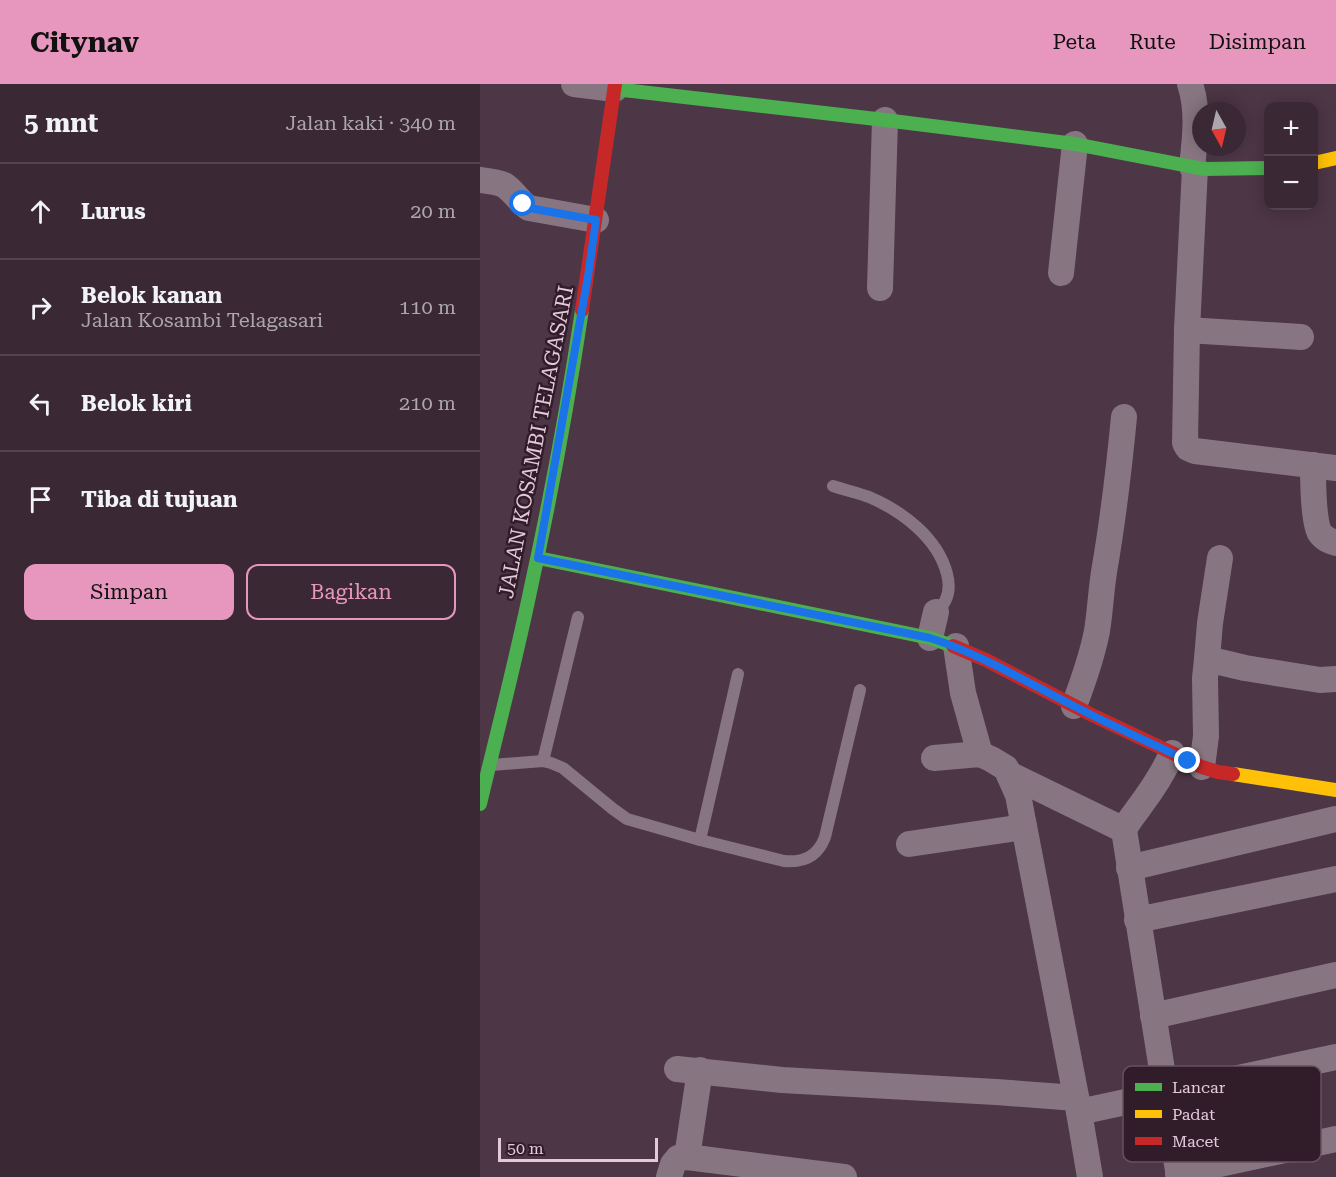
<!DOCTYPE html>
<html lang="id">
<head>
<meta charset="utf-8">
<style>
	body { margin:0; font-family:"Roboto Serif",serif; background:#453440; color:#f1f3f6 }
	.controls { position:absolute; right:18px; top:18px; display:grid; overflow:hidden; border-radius:12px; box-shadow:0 3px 15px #0003 }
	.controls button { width:54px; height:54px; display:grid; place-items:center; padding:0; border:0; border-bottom:2px solid #54444f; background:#3a2834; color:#f1f3f6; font:30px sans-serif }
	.compass { position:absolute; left:712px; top:18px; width:54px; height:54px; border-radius:50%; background:#3a2834; box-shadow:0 3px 15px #0003; rotate:172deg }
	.scale { position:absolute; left:18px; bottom:15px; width:160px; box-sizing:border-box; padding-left:6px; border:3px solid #e4c9d9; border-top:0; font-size:16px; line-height:21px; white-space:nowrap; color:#e4c9d9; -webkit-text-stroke:4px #311d2a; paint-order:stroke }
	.stop { position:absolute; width:18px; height:18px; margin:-14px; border:4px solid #1a73e8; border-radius:50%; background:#fff }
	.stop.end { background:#1a73e8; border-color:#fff; box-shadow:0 2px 6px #0008 }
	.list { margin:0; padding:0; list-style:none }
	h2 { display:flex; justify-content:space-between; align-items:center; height:78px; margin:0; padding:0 24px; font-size:26px }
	h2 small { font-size:20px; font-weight:400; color:#aba6ac }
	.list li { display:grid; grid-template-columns:39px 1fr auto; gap:18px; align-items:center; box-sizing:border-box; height:96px; padding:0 24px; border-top:2px solid #54444f }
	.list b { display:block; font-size:22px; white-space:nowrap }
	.list p { margin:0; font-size:20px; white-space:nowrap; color:#aba6ac }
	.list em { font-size:20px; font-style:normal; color:#aba6ac }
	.actions { display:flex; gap:12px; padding:18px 24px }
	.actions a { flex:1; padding:14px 0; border:2px solid #e797bd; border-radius:12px; text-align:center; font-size:21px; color:#e797bd }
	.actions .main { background:#e797bd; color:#111 }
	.icon { flex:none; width:33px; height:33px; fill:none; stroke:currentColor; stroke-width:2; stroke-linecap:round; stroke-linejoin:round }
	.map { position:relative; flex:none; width:856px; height:1093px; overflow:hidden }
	header { display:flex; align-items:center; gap:36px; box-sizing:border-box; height:84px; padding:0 30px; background:#e797bd; color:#111 }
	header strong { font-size:28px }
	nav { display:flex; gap:33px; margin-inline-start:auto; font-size:21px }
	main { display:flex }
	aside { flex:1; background:#3a2834 }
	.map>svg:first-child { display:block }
</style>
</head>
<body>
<header>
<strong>Citynav</strong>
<nav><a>Peta</a><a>Rute</a><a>Disimpan</a></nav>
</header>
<main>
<aside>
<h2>5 mnt<small>Jalan kaki · 340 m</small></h2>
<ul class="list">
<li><svg class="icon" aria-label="ahead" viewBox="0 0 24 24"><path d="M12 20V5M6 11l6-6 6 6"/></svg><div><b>Lurus</b></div><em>20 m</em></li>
<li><svg class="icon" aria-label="right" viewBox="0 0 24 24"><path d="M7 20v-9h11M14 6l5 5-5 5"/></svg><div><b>Belok kanan</b><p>Jalan Kosambi Telagasari</p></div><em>110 m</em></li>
<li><svg class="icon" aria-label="left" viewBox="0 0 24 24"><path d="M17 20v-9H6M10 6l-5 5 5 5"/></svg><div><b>Belok kiri</b></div><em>210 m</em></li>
<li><svg class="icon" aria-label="arrive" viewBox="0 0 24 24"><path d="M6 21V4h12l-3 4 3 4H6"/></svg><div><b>Tiba di tujuan</b></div></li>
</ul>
<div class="actions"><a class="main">Simpan</a><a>Bagikan</a></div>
</aside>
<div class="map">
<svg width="856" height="1093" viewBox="0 0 856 1093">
	<rect width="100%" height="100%" fill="#4d3646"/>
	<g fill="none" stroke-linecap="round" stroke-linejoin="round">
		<!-- lane -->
		<g stroke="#877681" stroke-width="12">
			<path d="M353,402c12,4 25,7 36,11 33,14 69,41 78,77 4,15 1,28 -11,38"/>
			<polyline points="63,677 98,533"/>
			<path d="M12,681l51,-4 8,2 12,5 50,41 14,10 73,21 84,21c20,2 34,-5 41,-24l35,-147"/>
			<polyline points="220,756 258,590"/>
		</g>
		<!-- street -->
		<g stroke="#877681" stroke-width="26">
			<polyline points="94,0 135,5"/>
			<path d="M710,0c9,27 5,55 2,83"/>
			<polyline points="715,84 707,246 705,359 708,364 715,367 856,384"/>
			<path d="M0,96c8,1 17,2 24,5 10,6 15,17 25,23l67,12"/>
			<polyline points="581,189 595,60"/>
			<polyline points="400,204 405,36"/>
			<polyline points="707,246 821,253"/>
			<path d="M833,381c0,13 0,59 7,68 4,6 10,8 16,10"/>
			<polyline points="450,554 456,528"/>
			<polyline points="476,562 483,609 500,670"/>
			<polyline points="727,575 765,584 840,596 856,595"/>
			<path d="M594,622c9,-24 18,-49 23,-75 3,-19 4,-39 7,-59 9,-52 15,-103 20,-155"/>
			<path d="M692,669c-8,19 -20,37 -32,53 -6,9 -12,15 -16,24l55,347"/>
			<polyline points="454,674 500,670 511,675 526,684 538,711 599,1028 610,1093"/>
			<polyline points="722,683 726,652 725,594 727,575 730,539 740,474"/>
			<polyline points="529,690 644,746"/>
			<polyline points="429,760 544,743"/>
			<polyline points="649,784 856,735"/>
			<polyline points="657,836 856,795"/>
			<polyline points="673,932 856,891"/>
			<polyline points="197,985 302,996 516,1008 596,1014"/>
			<polyline points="220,986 207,1073 364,1093"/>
			<polyline points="599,1028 856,973"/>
			<polyline points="698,1089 856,1055"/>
			<polyline points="189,1093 193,1080 198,1074 207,1073"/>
		</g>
		<!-- fast -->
		<g stroke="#4caf50" stroke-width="14">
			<polyline points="135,5 405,36 595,60 724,85 788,84"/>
			<polyline points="58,474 450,554 473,562"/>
			<path d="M0,720c17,-72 36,-144 51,-217 20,-91 37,-184 51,-277"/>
		</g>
		<!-- slow -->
		<g stroke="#ffc107" stroke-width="14">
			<polyline points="834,79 856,74"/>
			<polyline points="753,690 856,706"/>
		</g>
		<!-- jam -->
		<g stroke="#c62828" stroke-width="14">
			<polyline points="102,226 135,0"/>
			<polyline points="473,562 506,576 610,630 722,683 738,688 753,690"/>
		</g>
	</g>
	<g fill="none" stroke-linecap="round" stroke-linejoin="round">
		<!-- route -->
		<path stroke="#1a73e8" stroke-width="8" d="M43,120l6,4 67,12 -8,56 -50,282 392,80c50,16 95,43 142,67 38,20 77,37 116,56"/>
	</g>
	<g text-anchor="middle" stroke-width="5" stroke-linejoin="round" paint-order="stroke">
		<!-- street labels -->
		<g font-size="21" fill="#e4c9d9" stroke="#311d2a">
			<text transform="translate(56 358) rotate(-79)" y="7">JALAN KOSAMBI TELAGASARI</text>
		</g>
	</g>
	<!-- legend -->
	<rect x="643" y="982" width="198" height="96" rx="9" fill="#311d2a" stroke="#67515f" stroke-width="1.5"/>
	<rect x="655" y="999" width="27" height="8" fill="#4caf50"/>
	<rect x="655" y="1026" width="27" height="8" fill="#ffc107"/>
	<rect x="655" y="1053" width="27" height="8" fill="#c62828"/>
	<g font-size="16" fill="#e4c9d9">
		<text x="692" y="1009">Lancar</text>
		<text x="692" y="1036">Padat</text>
		<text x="692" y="1063">Macet</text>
	</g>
</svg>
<div class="controls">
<button>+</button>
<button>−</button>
</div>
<svg class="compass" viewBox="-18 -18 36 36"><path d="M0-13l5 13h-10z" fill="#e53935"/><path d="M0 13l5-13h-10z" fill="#aba6ac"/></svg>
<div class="scale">50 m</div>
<div class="stop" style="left:43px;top:120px"></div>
<div class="stop end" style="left:708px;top:677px"></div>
</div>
</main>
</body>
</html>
